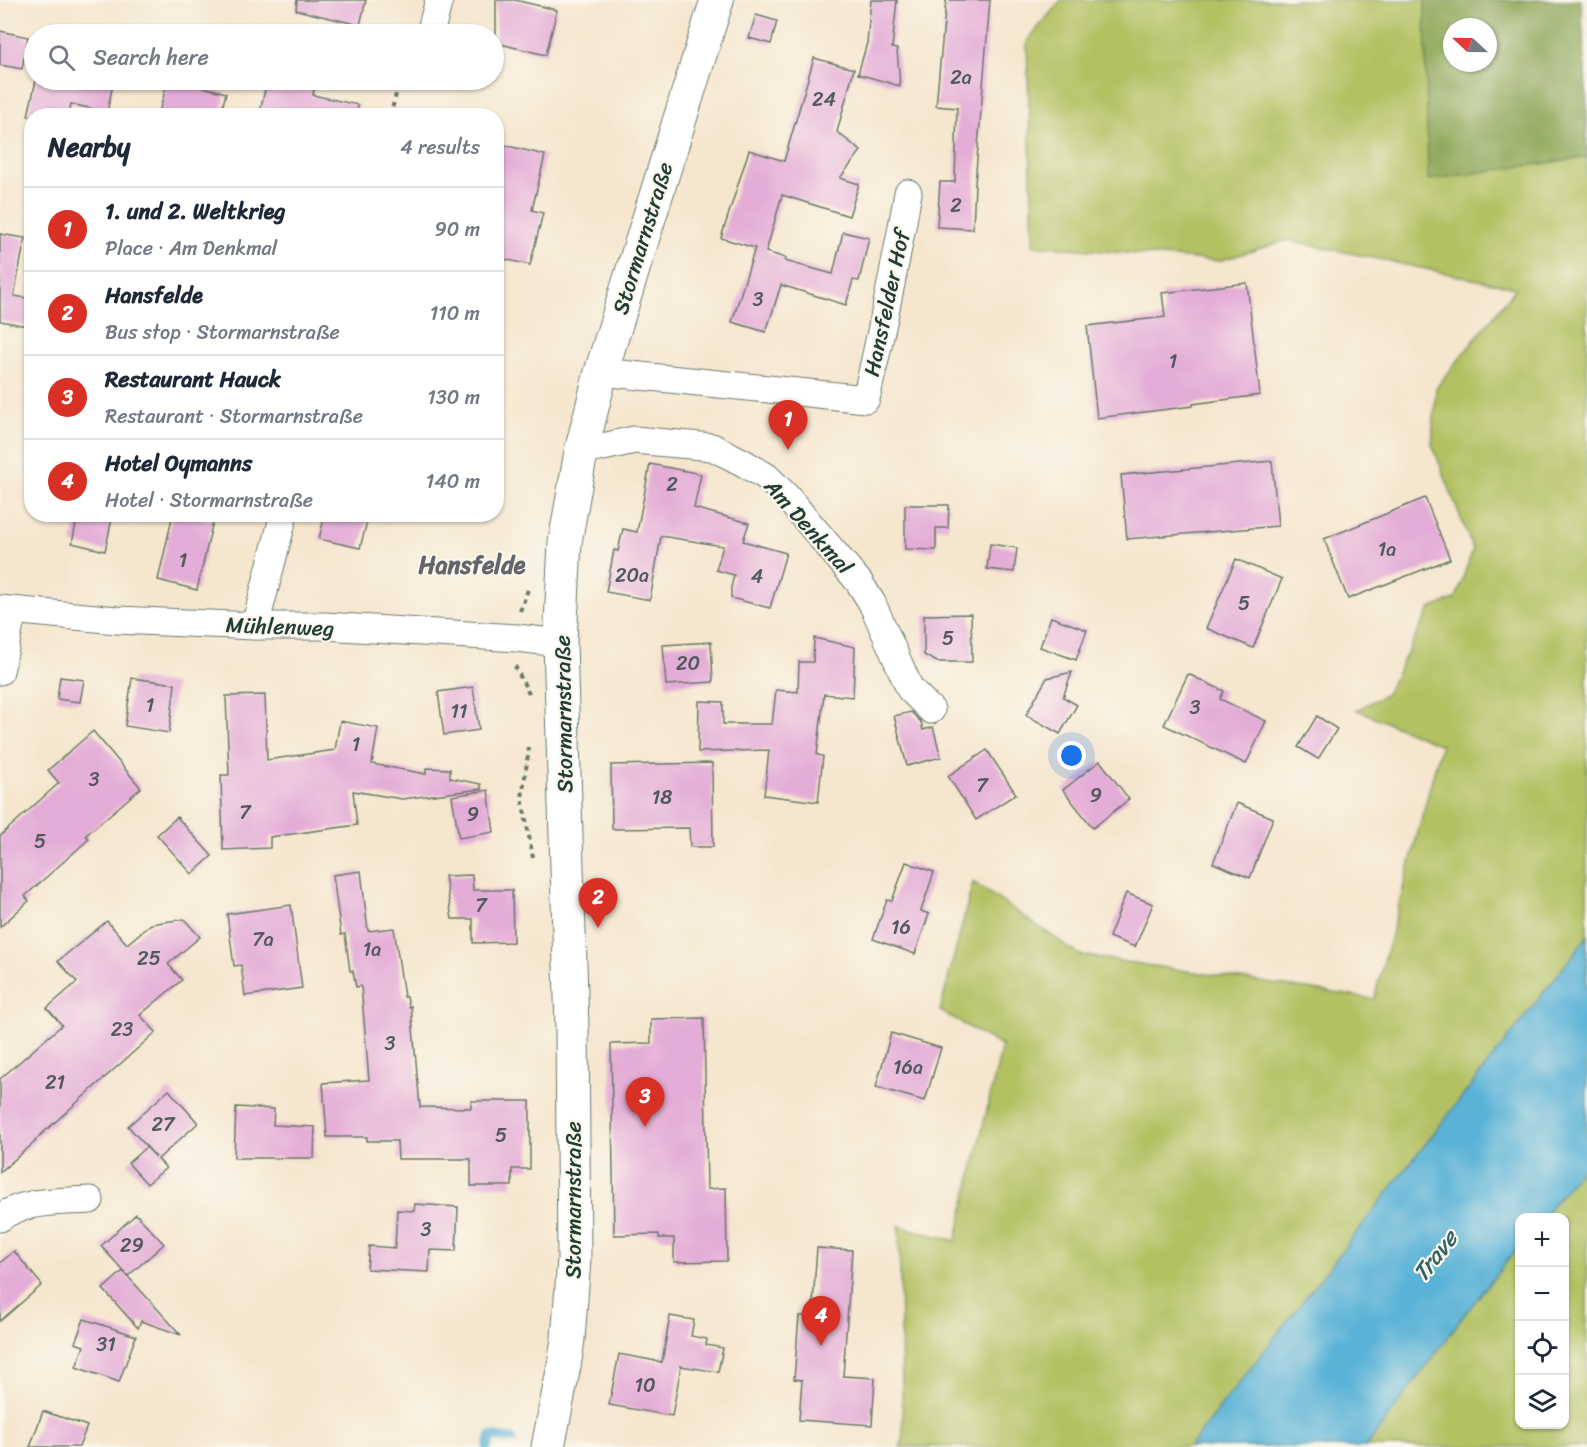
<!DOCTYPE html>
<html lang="en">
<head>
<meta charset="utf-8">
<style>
	body { margin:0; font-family:Sriracha,sans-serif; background:#f6f6f7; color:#1f2937 }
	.controls { position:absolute; right:18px; bottom:18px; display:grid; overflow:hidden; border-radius:12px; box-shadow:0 2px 4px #0004 }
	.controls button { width:54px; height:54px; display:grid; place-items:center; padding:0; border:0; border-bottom:2px solid #e0e1e3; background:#fff; color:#1f2937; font:30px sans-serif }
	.compass { position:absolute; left:1443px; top:18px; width:54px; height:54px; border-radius:50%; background:#fff; box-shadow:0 2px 4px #0004; rotate:292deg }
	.you { position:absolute; left:1072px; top:756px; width:21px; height:21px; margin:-15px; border:4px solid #fff; border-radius:50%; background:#1a73e8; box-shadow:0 0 0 9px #1a73e833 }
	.badge { display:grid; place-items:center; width:39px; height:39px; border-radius:50%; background:#d93025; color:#fff; font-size:20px; font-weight:700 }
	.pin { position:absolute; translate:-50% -50px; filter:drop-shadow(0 2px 3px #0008) }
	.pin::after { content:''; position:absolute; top:32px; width:21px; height:18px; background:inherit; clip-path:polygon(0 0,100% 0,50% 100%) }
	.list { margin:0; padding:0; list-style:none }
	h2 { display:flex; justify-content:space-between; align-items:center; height:78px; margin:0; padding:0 24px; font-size:26px }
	h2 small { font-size:20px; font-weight:400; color:#747a83 }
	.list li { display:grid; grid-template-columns:39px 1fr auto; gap:18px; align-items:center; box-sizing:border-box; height:84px; padding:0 24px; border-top:2px solid #e0e1e3 }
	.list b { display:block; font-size:22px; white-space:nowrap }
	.list p { margin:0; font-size:20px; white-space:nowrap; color:#747a83 }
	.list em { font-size:20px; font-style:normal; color:#747a83 }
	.icon { flex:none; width:33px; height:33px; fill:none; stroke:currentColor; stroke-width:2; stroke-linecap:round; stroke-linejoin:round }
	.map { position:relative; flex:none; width:1587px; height:1447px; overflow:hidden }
	.search { position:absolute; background:#fff; box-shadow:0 2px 4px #0004; left:24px; top:24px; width:480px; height:66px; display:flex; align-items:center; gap:15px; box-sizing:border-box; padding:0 21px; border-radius:33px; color:#747a83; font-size:22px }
	.panel { position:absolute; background:#fff; box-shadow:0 2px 4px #0004; left:24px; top:108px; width:480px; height:414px; border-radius:24px }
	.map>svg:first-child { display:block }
</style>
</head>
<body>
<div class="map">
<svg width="1587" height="1447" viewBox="0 0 1587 1447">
	<rect width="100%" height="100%" fill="#fbf7ec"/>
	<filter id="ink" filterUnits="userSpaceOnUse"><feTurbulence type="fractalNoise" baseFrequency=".0167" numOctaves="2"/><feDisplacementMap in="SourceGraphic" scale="12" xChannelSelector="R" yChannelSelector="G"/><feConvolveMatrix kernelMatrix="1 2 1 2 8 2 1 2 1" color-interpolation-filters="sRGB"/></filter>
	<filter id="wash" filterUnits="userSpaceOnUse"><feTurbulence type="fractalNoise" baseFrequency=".008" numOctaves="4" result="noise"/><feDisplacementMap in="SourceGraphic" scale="24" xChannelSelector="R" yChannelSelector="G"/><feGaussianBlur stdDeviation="1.35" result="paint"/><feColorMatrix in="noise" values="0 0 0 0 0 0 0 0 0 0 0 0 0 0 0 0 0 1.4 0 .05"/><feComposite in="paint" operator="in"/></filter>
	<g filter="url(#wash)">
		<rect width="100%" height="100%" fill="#f5e6ce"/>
		<!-- green -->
		<g fill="#b3c164" stroke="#697f4c" stroke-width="1.5">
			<polygon points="1061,0 1425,0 1429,179 1587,157 1587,937 1189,1447 900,1447 903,1440 899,1226 956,1241 1002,1046 940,1011 973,882 1080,955 1374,999 1441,745 1357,710 1386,694 1430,609 1456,598 1473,549 1432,444 1436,388 1516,288 1288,240 1219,261 1033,245 1027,41"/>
			<polygon points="1587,1162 1587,1447 1366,1447 1461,1319 1519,1246 1520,1424 1564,1424 1564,1218 1543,1217"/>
		</g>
		<!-- forest -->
		<path fill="#8ea75a" stroke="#567247" stroke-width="1.5" fill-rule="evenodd" d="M1425,0h156l6,107v50l-159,23zM1452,27h36v36h-36z"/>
		<!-- water -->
		<polygon fill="#5ab2d7" stroke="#3c7886" stroke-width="1.5" points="1587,937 1587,1162 1543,1217 1520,1218 1519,1246 1461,1319 1366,1447 1189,1447"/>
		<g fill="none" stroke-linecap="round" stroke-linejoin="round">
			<!-- stream -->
			<polyline stroke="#5ab2d7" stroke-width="9" points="487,1447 491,1436 512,1439"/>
		</g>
		<g id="blocks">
			<!-- building -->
			<g fill="#e4add7">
				<polygon points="297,0 366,0 360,25 296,10"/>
				<polygon points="496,0 515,0 557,10 546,55 496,43"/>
				<polygon points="871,0 897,0 892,48 897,49 900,86 858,74 867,43"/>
				<polygon points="946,0 990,0 975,184 973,229 937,227 940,182 955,182 957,108 936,106"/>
				<polygon points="756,15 777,21 771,44 749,38"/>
				<polygon points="0,31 28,37 22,69 0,65"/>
				<polygon points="814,58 854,69 837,132 861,151 840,178 859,184 849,216 782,195 766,252 786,258 785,261 833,274 843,232 869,238 859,281 853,280 846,305 781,285 766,332 732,322 755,248 721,238 749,150 784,161"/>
				<polygon points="36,80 114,80 107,112 71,104 68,116 28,116"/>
				<polygon points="168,80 176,80 226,93 220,116 158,116"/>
				<polygon points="274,80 316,80 313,95 358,105 357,116 259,116 266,85 273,87"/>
				<polygon points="496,143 545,155 532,210 543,213 530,265 496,257"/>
				<polygon points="0,234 25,238 14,296 32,299 32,327 0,321"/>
				<polygon points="1247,283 1260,395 1193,404 1193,406 1097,418 1087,326 1165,317 1162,293"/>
				<polygon points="1272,461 1278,526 1127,539 1121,475"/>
				<polygon points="650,464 701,474 694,508 749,523 743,541 786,553 770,608 731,598 731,588 734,575 716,570 723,546 661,536 650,600 606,592 614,550 618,551 623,529 637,532"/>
				<polygon points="1425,498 1450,559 1348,599 1324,539"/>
				<polygon points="905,505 949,505 948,528 936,528 936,550 905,549"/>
				<polygon points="78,514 113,514 105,551 72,543"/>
				<polygon points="173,514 184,514 213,521 197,590 158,580"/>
				<polygon points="325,514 369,514 360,548 319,539"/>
				<polygon points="990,544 1017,548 1014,572 987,569"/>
				<polygon points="1236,559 1282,579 1253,648 1206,628"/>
				<polygon points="971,614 972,662 937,662 924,655 924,615"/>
				<polygon points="1051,617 1087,630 1076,660 1040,647"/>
				<polygon points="814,638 855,647 853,697 824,694 817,755 823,756 818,802 764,795 769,750 698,752 699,701 723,702 723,724 772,724 776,690 798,692 799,662 813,662"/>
				<polygon points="711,642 713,682 666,685 663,645"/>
				<polygon points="1072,672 1063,697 1077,705 1060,734 1026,715 1047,678"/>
				<polygon points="1188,674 1224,691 1220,699 1266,721 1246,764 1164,725"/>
				<polygon points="60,677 84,680 80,702 57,699"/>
				<polygon points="132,678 175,684 169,733 125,726"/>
				<polygon points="473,687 479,730 444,735 438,692"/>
				<polygon points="265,695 267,760 335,750 340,721 378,728 372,764 426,774 426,768 450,769 450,778 481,784 481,789 402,799 353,791 357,825 270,837 270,848 223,850 221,775 229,775 226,696"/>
				<polygon points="911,712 921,722 923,730 933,727 941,757 907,766 894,716"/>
				<polygon points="1317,716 1337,729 1318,759 1298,747"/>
				<polygon points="93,731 141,788 86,835 89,839 25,896 29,901 0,927 0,836 59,783 48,770"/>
				<polygon points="987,750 1016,794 976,820 948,776"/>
				<polygon points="1100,761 1129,799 1093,828 1063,790"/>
				<polygon points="712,763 713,847 690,847 689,828 612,829 611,765"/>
				<polygon points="488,790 494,832 459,838 452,796"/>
				<polygon points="1237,803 1273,818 1250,878 1213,863"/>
				<polygon points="177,817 212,856 192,874 157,835"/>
				<polygon points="906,862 934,872 921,911 929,914 915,954 873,939 887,900 892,901"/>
				<polygon points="361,871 368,931 394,928 404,997 407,997 409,1007 411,1006 420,1107 471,1108 471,1101 530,1101 530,1169 512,1169 512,1186 471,1186 471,1159 398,1159 397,1141 367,1141 367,1137 327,1137 323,1083 369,1080 361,986 356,987 353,971 350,971 345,934 341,935 333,875"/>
				<polygon points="472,875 473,890 512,890 513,942 473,943 473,919 452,919 445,876"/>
				<polygon points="1126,893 1153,904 1135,947 1109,937"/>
				<polygon points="291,905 302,988 245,996 241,965 234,966 227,914"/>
				<polygon points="184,919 200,937 168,964 182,980 140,1015 156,1032 35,1140 36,1141 0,1172 0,1079 62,1025 47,1008 77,982 58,961 107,921 127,944 151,924"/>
				<polygon points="704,1018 707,1189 726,1188 727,1261 674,1262 674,1238 659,1238 659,1234 614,1235 611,1044 651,1043 651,1019"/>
				<polygon points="891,1033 941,1048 925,1101 876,1087"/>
				<polygon points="169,1090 198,1123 158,1159 166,1168 147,1184 128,1163 146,1147 156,1157 128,1126"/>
				<polygon points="236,1107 274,1109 273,1125 315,1127 314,1158 234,1158"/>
				<polygon points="415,1204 458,1207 456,1251 430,1250 429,1272 367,1269 369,1246 395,1248 397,1210 414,1211"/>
				<polygon points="136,1214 164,1244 128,1276 101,1246"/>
				<polygon points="817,1248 852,1250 843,1376 875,1378 872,1425 799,1420 802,1380 794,1379 799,1316 812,1316"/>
				<polygon points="14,1251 42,1285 0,1321 0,1263"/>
				<polygon points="123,1271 181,1335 141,1321 138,1328 103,1289"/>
				<polygon points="670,1316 694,1320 691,1336 707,1339 706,1345 723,1348 718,1372 681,1366 672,1416 609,1405 619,1354 662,1362"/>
				<polygon points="84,1319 136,1336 119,1382 76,1367 84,1346 75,1343"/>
				<polygon points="43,1411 87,1426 79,1447 30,1447"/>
			</g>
		</g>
	</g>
	<g filter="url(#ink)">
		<use href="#blocks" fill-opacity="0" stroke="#6a786a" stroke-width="1.5"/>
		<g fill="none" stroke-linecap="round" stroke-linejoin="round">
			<!-- street casing -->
			<g stroke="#6a786a" stroke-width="29">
				<g id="street">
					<polyline points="430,34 439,0"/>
					<path d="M601,372l265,27c16,-69 30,-137 42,-206"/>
					<polyline points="581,452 634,440 712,447 742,462 767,477 786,496 859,582 872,603 910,689 931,710"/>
					<polyline points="0,609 117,620 255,626 325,626 517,638 560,643"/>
					<polyline points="255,626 284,514"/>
					<polyline points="0,671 13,611"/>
					<path d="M0,1218c22,-18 62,-16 90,-18"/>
				</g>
			</g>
			<!-- primary casing -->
			<g stroke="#6a786a" stroke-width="35">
				<polyline id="primary" points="548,1447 564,1366 568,1339 574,1259 572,1028 560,643 565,542 581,452 601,372 717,0"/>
			</g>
			<!-- path -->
			<g stroke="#6a786a" stroke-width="4" stroke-dasharray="4.5 4.5" stroke-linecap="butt">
				<polyline points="390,116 400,80"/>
				<polyline points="520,611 529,587"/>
				<polyline points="515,666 529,694"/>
				<polyline points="529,747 522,798 533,858"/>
			</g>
			<!-- street -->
			<use href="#street" stroke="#fff" stroke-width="27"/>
			<!-- primary -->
			<use href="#primary" stroke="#fff" stroke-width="33"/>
		</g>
	</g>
	<g text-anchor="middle" stroke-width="4.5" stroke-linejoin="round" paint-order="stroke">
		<!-- number labels -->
		<g font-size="20" fill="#50595d">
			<text x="961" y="84">2a</text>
			<text x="824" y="106">24</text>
			<text x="956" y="212">2</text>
			<text x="758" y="306">3</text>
			<text x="1173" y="368">1</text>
			<text x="672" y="491">2</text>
			<text x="1387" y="556">1a</text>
			<text x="183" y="567">1</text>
			<text x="632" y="582">20a</text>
			<text x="757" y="583">4</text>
			<text x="1244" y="610">5</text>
			<text x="948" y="645">5</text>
			<text x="688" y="670">20</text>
			<text x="150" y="712">1</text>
			<text x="1195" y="714">3</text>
			<text x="459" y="718">11</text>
			<text x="356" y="751">1</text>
			<text x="94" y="786">3</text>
			<text x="982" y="792">7</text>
			<text x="1096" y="802">9</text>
			<text x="662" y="804">18</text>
			<text x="245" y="819">7</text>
			<text x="473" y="821">9</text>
			<text x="40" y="848">5</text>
			<text x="481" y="912">7</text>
			<text x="901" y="934">16</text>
			<text x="263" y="946">7a</text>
			<text x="372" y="956">1a</text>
			<text x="149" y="965">25</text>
			<text x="122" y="1036">23</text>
			<text x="390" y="1050">3</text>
			<text x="908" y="1074">16a</text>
			<text x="55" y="1089">21</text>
			<text x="163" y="1131">27</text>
			<text x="501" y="1142">5</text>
			<text x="426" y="1236">3</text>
			<text x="132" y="1252">29</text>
			<text x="106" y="1351">31</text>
			<text x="645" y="1392">10</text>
		</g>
		<!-- street labels -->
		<g font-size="22" fill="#1f3d34" stroke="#fbf7ec">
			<text transform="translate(642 238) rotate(-73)" y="8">Stormarnstraße</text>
			<text transform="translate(886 303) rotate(-78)" y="8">Hansfelder Hof</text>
			<text transform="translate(809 526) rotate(48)" y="8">Am Denkmal</text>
			<text transform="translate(280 626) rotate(2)" y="8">Mühlenweg</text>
			<text transform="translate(563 714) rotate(-91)" y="8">Stormarnstraße</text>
			<text transform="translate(573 1200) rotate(-90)" y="8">Stormarnstraße</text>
		</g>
		<!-- neighbourhood labels -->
		<g font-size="24" font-weight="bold" fill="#64646d" stroke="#fbf7ec">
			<text x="472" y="573">Hansfelde</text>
		</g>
		<!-- water labels -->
		<g font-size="24" font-style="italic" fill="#316065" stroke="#fbf7ec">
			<text transform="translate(1435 1256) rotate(-52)" y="8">Trave</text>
		</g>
	</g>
</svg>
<div class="controls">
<button>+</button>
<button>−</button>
<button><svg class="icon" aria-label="locate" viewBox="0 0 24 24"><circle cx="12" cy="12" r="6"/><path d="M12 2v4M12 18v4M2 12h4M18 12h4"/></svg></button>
<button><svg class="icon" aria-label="layers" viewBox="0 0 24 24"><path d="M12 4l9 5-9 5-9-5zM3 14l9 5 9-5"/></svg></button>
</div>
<svg class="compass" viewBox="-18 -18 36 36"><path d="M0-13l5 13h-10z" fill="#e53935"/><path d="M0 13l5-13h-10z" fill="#747a83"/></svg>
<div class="you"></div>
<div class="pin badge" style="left:788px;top:450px">1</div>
<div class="pin badge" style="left:598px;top:928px">2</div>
<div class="pin badge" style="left:645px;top:1127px">3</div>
<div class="pin badge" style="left:821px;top:1346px">4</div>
<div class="search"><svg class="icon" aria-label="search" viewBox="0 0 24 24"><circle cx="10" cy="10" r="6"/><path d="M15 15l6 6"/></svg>Search here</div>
<section class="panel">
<h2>Nearby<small>4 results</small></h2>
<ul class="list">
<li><span class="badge">1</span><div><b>1. und 2. Weltkrieg</b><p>Place · Am Denkmal</p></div><em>90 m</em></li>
<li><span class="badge">2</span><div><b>Hansfelde</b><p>Bus stop · Stormarnstraße</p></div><em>110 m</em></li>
<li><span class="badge">3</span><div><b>Restaurant Hauck</b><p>Restaurant · Stormarnstraße</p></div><em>130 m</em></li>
<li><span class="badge">4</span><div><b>Hotel Oymanns</b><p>Hotel · Stormarnstraße</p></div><em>140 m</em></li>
</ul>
</section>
</div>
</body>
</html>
